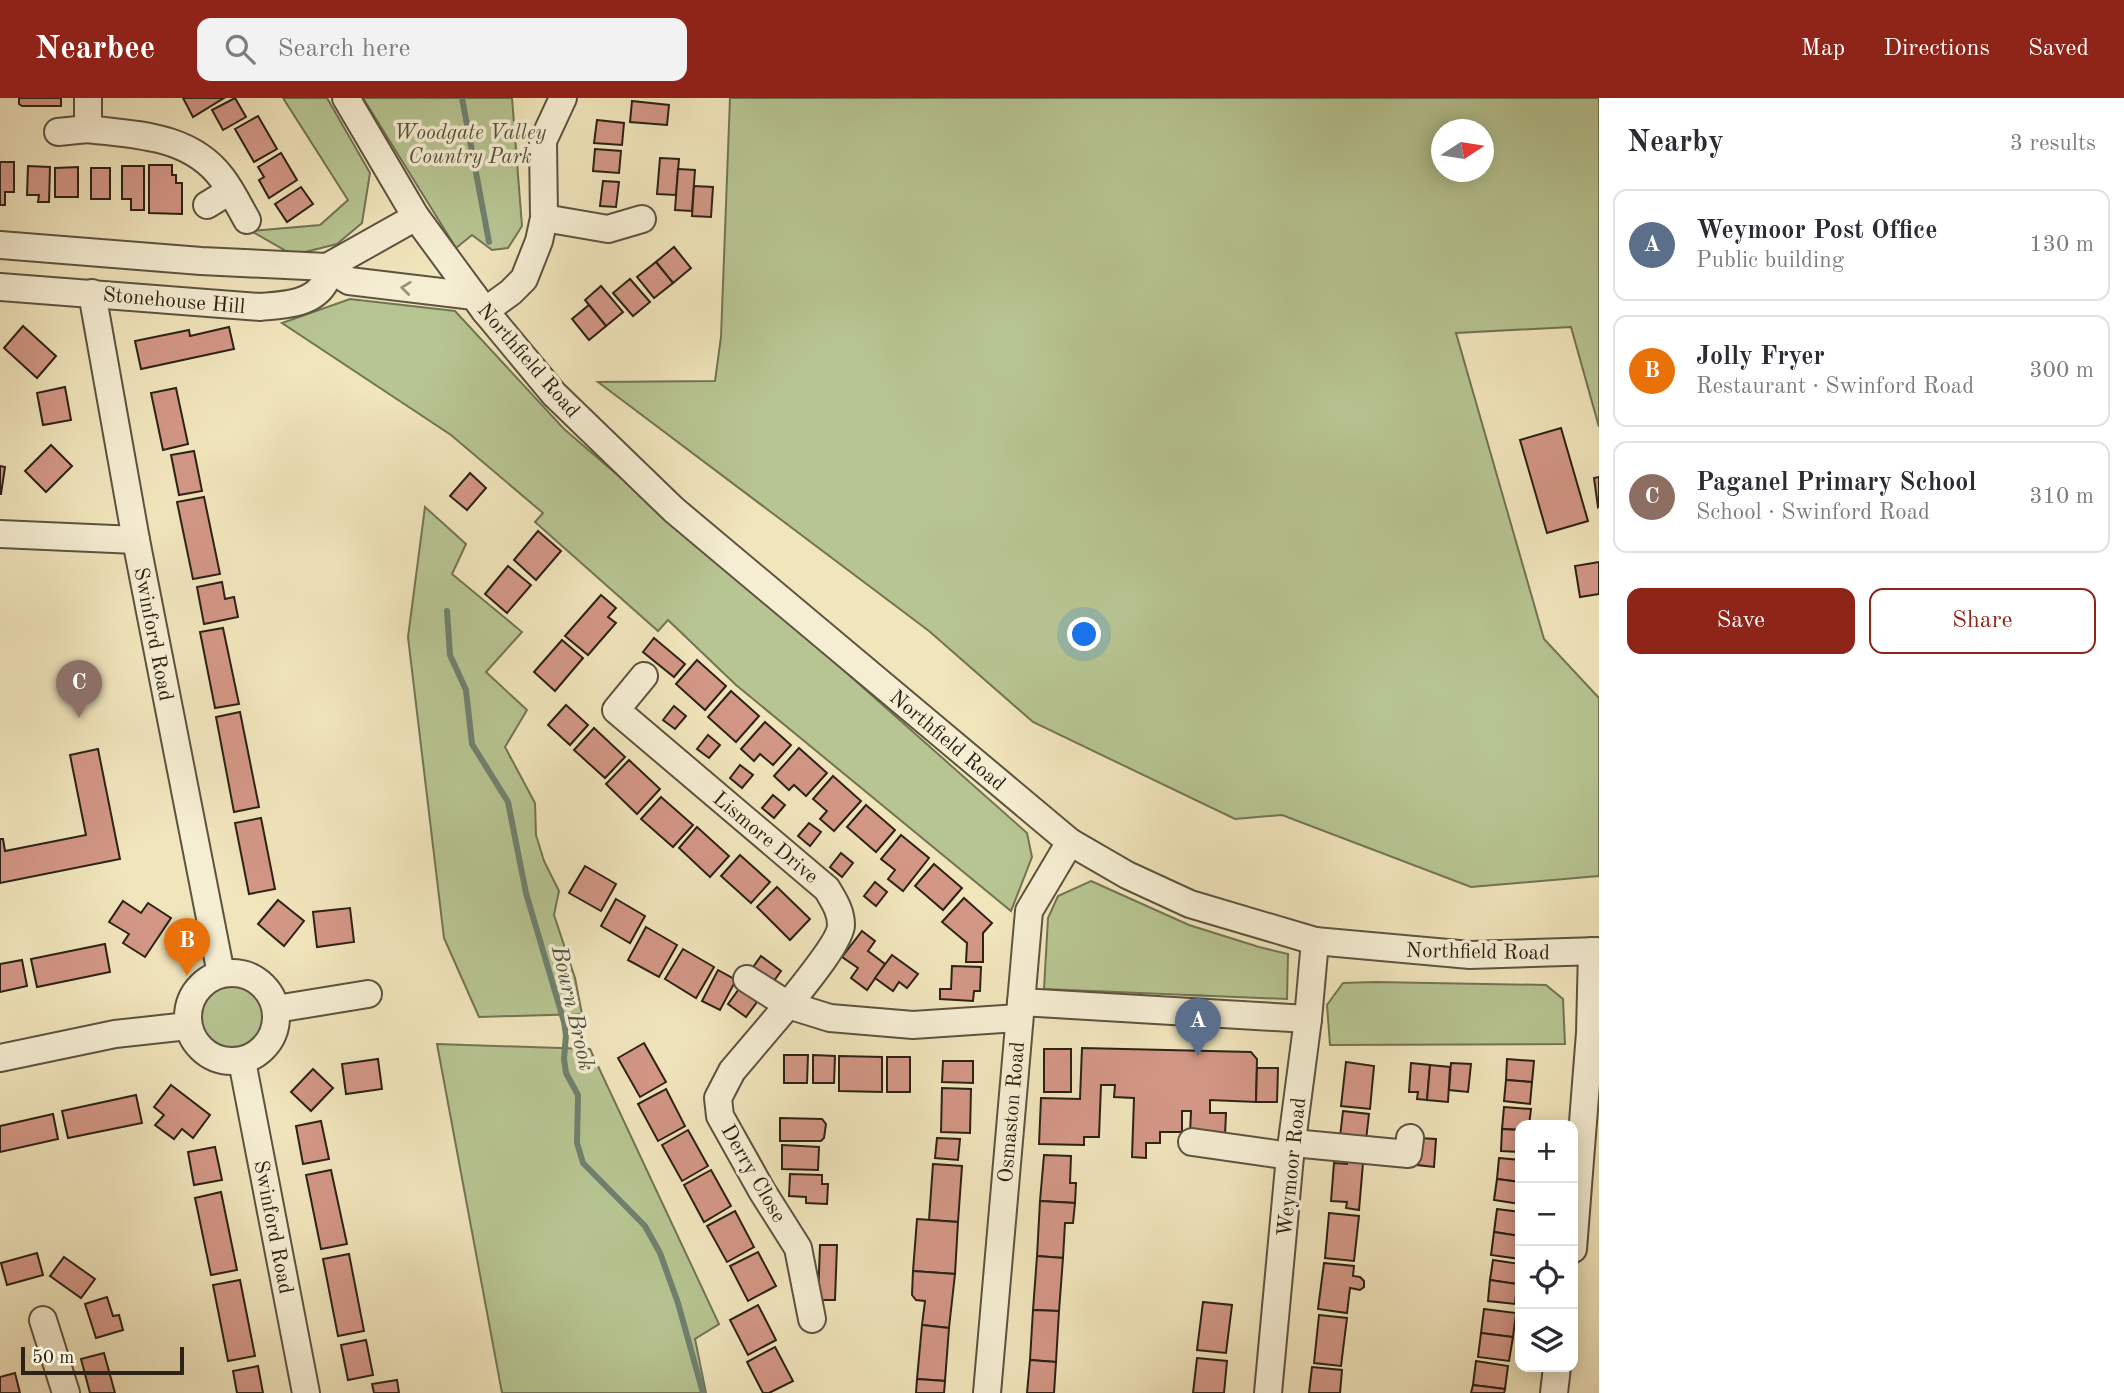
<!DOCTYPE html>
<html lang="en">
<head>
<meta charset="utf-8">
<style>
	body { margin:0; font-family:"Old Standard TT",serif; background:#f2f2f3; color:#2b2b33 }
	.controls { position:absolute; right:21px; bottom:21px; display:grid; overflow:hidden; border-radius:14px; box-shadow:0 4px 18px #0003 }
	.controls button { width:63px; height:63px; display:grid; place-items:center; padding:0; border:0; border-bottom:2px solid #e1e1e2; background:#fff; color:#2b2b33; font:35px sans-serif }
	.compass { position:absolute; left:1431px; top:21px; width:63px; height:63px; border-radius:50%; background:#fff; box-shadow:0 4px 18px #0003; rotate:78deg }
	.scale { position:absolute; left:21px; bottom:18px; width:163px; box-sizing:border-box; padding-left:7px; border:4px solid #2c2216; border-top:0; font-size:19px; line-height:24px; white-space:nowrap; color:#2c2216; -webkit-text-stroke:5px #f6eed3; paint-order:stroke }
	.you { position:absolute; left:1085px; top:537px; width:24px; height:24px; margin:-18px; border:5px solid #fff; border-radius:50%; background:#1a73e8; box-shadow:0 0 0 10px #1a73e833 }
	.badge { display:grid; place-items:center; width:46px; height:46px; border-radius:50%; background:#8f2418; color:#fff; font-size:23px; font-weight:700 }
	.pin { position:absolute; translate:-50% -58px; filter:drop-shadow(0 2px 4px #0008) }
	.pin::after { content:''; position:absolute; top:37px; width:24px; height:21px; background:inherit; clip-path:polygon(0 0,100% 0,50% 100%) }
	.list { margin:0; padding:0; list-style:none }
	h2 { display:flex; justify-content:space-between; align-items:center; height:91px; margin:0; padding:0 28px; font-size:30px }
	h2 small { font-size:23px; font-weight:400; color:#7c7c81 }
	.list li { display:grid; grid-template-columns:46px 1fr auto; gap:21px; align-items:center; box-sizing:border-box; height:112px; margin:0 14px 14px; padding:0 14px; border:2px solid #e1e1e2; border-radius:14px }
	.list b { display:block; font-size:26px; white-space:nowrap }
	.list p { margin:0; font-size:23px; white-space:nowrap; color:#7c7c81 }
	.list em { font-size:23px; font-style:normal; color:#7c7c81 }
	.actions { display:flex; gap:14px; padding:21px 28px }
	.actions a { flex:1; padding:16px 0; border:2px solid #8f2418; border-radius:14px; text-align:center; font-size:24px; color:#8f2418 }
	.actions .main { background:#8f2418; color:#fff }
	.icon { flex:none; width:38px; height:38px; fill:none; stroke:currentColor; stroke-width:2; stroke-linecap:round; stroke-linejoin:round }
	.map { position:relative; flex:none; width:1599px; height:1295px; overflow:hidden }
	header { display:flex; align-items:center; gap:42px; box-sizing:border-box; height:98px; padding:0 35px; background:#8f2418; color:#fff }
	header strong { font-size:33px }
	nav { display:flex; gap:38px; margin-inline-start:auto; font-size:24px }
	.search { width:490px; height:63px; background:#f2f2f3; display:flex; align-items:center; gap:18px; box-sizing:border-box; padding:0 24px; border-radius:14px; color:#7c7c81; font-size:26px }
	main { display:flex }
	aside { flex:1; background:#fff }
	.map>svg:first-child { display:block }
</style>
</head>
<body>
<header>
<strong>Nearbee</strong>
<div class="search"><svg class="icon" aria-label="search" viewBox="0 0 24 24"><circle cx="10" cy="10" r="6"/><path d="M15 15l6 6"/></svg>Search here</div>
<nav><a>Map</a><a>Directions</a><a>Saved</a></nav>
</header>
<main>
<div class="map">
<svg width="1599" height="1295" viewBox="0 0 1599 1295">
	<rect width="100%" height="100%" fill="#f1e5bc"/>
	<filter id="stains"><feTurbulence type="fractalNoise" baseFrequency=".00286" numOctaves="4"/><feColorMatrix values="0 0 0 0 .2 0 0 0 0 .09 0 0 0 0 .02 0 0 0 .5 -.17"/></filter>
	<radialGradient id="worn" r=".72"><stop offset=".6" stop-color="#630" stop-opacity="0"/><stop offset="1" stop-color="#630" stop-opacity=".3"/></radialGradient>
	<!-- green -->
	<g fill="#b7c592" stroke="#727454" stroke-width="2" fill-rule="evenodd">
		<polygon points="283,0 327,0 370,75 362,125 337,146 293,157 251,133 320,127 348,102"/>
		<polygon points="363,0 512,0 522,128 508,150 492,152 472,137 456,150"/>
		<path d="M730,0h869v329l-28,-100 -115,6 88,306 55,59v178l-128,11 -189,-72 -47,4 -202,-97 -104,-91 -331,-249 117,-1 6,-44zM1442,32h42v42h-42z"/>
		<polygon points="350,201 455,213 564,331 805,538 1027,735 1032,759 1011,813 736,587 668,522 658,533 535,424 543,415 451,337 282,225"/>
		<polygon points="425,409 466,446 452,476 522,534 486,574 527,612 505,649 535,705 536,737 544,763 559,793 554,817 575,880 582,916 479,919 444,840 408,539"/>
		<polygon points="1091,783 1189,827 1259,849 1288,856 1287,901 1044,891 1048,820 1058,798"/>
		<circle cx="232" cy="919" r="42"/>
		<polygon points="1375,884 1546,887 1563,901 1565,946 1330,947 1327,907 1343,885"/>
		<polygon points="437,946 590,951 719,1226 695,1241 706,1295 502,1295"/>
	</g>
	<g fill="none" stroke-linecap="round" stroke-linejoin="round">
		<!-- stream -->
		<g stroke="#6f816f" stroke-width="6">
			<polyline points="462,0 489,144"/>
			<polyline points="447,513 450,557 466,592 472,646 508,704 526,795 564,924 566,937 564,961 566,975 578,997 577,1045 583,1065 645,1128 660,1155 678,1205 703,1295"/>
		</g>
	</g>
	<!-- building -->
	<g fill="#d39786" stroke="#2c2216" stroke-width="2">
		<polygon points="19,0 61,0 61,8 22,8 19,6"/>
		<polygon points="183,0 224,0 193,19"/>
		<polygon points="235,0 246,19 223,32 212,12"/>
		<polygon points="632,3 669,7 667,27 630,24"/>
		<polygon points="258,18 277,51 254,64 235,31"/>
		<polygon points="597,22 624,25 622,47 594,45"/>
		<polygon points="595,51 621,53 619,75 593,73"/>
		<polygon points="281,55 297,82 269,100 259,82 264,79 258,69"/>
		<polygon points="660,60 679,61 676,97 657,96"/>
		<polygon points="0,64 14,64 14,94 5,94 5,107 0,107"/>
		<polygon points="149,67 172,67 172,77 176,77 176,85 182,85 182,116 149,115"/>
		<polygon points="28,68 50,69 49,104 38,104 39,97 27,97"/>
		<polygon points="122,68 144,68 144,112 131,112 131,101 122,101"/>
		<polygon points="78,69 78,99 55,99 55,70"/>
		<rect x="91" y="70" width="19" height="31"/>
		<polygon points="678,71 695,72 692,113 675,112"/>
		<polygon points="603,83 619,84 616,109 600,108"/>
		<polygon points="694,88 713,89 711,119 692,118"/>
		<polygon points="301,89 313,106 287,124 275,106"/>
		<polygon points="674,149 691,170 673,185 656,164"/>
		<polygon points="656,164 673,185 654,200 637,179"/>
		<polygon points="630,181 650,204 633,218 613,195"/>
		<polygon points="601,188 623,214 606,228 585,202"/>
		<polygon points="589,207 606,228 589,242 572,221"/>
		<polygon points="23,228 56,258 37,280 4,250"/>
		<polygon points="229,229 234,251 141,271 135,243 189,232 190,238"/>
		<polygon points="65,289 71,322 43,327 37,295"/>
		<polygon points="176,290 188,346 163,352 151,295"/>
		<polygon points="1561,330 1588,423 1547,435 1520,342"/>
		<polygon points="51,347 72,368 46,394 25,373"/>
		<polygon points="194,353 202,393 179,397 171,357"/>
		<polygon points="0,368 5,369 1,396 0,396"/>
		<polygon points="470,375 486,390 467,412 450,398"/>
		<polygon points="1599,379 1599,408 1598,409 1594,380"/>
		<polygon points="204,399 220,476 193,481 177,404"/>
		<polygon points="538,433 561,453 536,482 514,462"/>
		<polygon points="1599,464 1599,496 1580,499 1575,468"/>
		<polygon points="508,468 531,487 507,515 485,496"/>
		<polygon points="222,484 225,501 234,499 238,519 204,526 197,489"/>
		<polygon points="601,497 616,510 608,519 616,525 588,557 565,538"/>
		<polygon points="223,530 239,606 215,610 200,534"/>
		<polygon points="654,540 685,566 674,579 643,554"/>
		<polygon points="562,542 583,560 555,593 534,574"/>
		<polygon points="697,562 726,588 705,612 676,586"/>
		<polygon points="731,593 759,618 736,644 708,619"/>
		<polygon points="566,607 588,627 570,647 548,627"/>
		<polygon points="674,608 686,618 675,631 663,622"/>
		<polygon points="240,614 259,709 234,714 216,619"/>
		<polygon points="765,624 791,647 773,667 760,656 754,663 741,651"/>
		<polygon points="594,630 625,659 605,680 574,652"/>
		<polygon points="708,637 720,647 709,660 697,651"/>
		<polygon points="799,650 827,675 806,698 794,687 789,692 774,678"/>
		<polygon points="98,651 120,761 0,785 0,741 3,741 5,753 86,737 70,657"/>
		<polygon points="629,662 660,691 637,716 606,686"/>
		<polygon points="740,667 753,677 742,690 730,680"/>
		<polygon points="833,678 861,703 834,733 820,721 827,713 813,701"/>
		<polygon points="773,697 785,707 774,720 762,710"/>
		<polygon points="661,699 693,727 673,749 641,721"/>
		<polygon points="866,707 895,732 876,754 847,729"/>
		<polygon points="261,720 275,791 249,796 235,725"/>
		<polygon points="809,725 821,734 810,748 798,738"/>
		<polygon points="697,729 729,758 710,779 679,750"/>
		<polygon points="901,737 929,760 903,793 888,781 895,772 881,761"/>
		<polygon points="841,755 853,765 842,779 830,769"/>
		<polygon points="740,757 770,784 751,805 721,778"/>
		<polygon points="934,766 962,790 943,812 915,788"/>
		<polygon points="585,768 616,786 601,813 569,795"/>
		<polygon points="875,784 887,794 876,808 864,798"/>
		<polygon points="777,789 810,821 790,842 757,809"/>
		<polygon points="964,800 992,825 983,835 983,864 966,864 967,845 942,824"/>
		<polygon points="616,801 645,818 630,845 601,828"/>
		<polygon points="278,802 304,823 284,848 258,826"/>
		<polygon points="123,803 141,815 148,805 171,820 145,859 123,845 129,836 109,824"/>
		<polygon points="350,810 354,844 317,849 313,814"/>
		<polygon points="646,829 677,847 659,879 628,862"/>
		<polygon points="862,833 875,843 868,853 885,866 867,892 851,880 858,870 842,859"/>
		<polygon points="105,846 110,874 37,889 31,861"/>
		<polygon points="683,851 714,869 696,900 665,881"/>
		<polygon points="892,857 918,876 907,890 899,884 893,893 875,880"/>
		<polygon points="761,858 781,873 771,887 751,872"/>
		<polygon points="22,862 27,888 0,894 0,866"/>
		<polygon points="952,868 981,869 980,893 974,893 973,903 940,901 940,891 951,891"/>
		<polygon points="718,872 736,882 720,912 702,903"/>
		<polygon points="739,891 757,904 746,919 728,906"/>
		<polygon points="644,945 666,984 640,999 618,960"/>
		<polygon points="1082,950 1251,954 1257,961 1256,1004 1210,1002 1210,1015 1226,1015 1225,1037 1190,1036 1191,1013 1182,1013 1182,1034 1160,1034 1160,1045 1146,1045 1146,1060 1132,1059 1134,1000 1114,999 1115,987 1101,987 1099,1039 1084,1039 1084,1047 1039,1046 1041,1000 1080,1001"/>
		<rect x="1044" y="951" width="27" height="43"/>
		<polygon points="784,957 808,957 807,985 784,985"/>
		<polygon points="813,957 835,958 834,985 813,985"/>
		<polygon points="839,958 882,959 882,994 839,993"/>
		<rect x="887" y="959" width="23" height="35"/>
		<polygon points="378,961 382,991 346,996 342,966"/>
		<polygon points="1507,961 1534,963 1532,984 1506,982"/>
		<polygon points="943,963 973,963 973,985 942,984"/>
		<polygon points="1346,964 1374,968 1370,1011 1341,1008"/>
		<polygon points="1411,965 1430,967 1427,1002 1417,1001 1418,994 1409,994"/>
		<polygon points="1451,965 1471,966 1468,994 1449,992"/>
		<polygon points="1430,967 1450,969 1448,1004 1427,1002"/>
		<polygon points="1257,970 1278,970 1277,1004 1256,1004"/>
		<polygon points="313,971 333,990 311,1013 291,994"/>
		<polygon points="1506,982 1532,984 1530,1006 1504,1003"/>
		<polygon points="171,987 210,1017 193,1040 182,1031 174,1041 155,1027 164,1017 154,1009"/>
		<polygon points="942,990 971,991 970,1035 941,1034"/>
		<polygon points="666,991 685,1028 658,1043 638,1006"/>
		<polygon points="136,997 142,1025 68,1040 62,1013"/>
		<polygon points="1504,1009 1531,1011 1529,1027 1520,1027 1520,1032 1502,1031"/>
		<polygon points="1343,1013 1369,1016 1366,1042 1340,1039"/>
		<polygon points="53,1016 58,1041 0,1054 0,1028"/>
		<polygon points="780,1020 822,1021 826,1026 824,1040 821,1043 780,1043"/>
		<polygon points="321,1023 329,1061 303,1066 296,1028"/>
		<polygon points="1502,1031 1520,1032 1520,1054 1501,1053"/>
		<polygon points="688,1032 708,1068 682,1083 662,1047"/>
		<polygon points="937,1040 960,1041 958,1062 935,1060"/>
		<polygon points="1419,1040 1436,1041 1434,1069 1417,1067"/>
		<polygon points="782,1047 819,1049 818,1072 782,1071"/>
		<polygon points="215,1049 222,1082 194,1087 188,1054"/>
		<polygon points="1044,1057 1071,1058 1070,1085 1076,1085 1075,1105 1040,1103"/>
		<polygon points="1499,1060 1520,1062 1520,1084 1497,1081"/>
		<polygon points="1347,1063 1363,1065 1359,1112 1346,1110 1347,1104 1331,1103 1334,1065 1347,1066"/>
		<polygon points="933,1066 962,1068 958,1124 929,1122"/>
		<polygon points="331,1072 347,1146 321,1151 306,1077"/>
		<polygon points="711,1072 731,1108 704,1124 684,1087"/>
		<polygon points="790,1076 822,1077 822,1086 828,1086 827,1106 806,1105 806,1099 789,1098"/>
		<polygon points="1497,1081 1520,1084 1520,1106 1494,1102"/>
		<polygon points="221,1094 237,1172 211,1177 195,1100"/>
		<polygon points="1040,1103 1075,1105 1073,1125 1065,1125 1063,1160 1037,1158"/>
		<polygon points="1497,1111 1520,1114 1520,1138 1494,1134"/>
		<polygon points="735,1113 754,1149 727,1164 707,1128"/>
		<polygon points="1329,1115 1359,1118 1354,1163 1325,1160"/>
		<polygon points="917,1121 958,1124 955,1176 913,1173"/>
		<polygon points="1494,1134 1520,1138 1520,1161 1491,1157"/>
		<polygon points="820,1147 837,1147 835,1202 818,1202"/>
		<polygon points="758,1154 776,1188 748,1203 730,1168"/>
		<polygon points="37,1155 43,1177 7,1187 1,1165"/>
		<polygon points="349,1156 364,1233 338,1238 323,1161"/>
		<polygon points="1037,1158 1063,1160 1059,1213 1033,1212"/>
		<polygon points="64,1159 95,1181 81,1200 50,1178"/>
		<polygon points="1493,1162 1520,1166 1517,1186 1490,1182"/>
		<polygon points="1324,1165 1354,1168 1353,1178 1360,1179 1364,1183 1364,1189 1360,1192 1350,1190 1347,1215 1318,1211"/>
		<polygon points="913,1173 955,1176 949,1230 922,1227 925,1203 916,1202 912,1197"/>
		<polygon points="240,1182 255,1258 228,1263 213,1187"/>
		<polygon points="1490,1182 1517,1186 1515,1206 1488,1203"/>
		<polygon points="107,1199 113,1218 119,1217 123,1232 96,1240 85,1206"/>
		<polygon points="1203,1204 1232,1207 1226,1255 1197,1252"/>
		<polygon points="758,1207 776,1242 748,1257 730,1222"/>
		<polygon points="1484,1211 1516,1215 1513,1239 1481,1235"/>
		<polygon points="1033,1212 1059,1213 1056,1264 1030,1262"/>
		<polygon points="1319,1217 1347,1220 1341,1268 1314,1265"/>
		<polygon points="922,1227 949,1230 945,1283 917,1281"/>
		<polygon points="1481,1235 1513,1239 1509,1263 1478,1259"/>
		<polygon points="366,1242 373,1277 348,1282 341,1247"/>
		<polygon points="775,1249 793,1283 769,1295 763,1295 747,1264"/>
		<polygon points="104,1255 115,1295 90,1295 81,1261"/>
		<polygon points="1197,1260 1227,1263 1224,1295 1193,1295"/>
		<polygon points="1030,1262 1056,1264 1054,1295 1027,1295"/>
		<polygon points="1476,1263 1508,1268 1505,1291 1473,1287"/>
		<polygon points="258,1268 263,1295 237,1295 233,1273"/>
		<polygon points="1312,1269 1342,1272 1340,1295 1309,1295"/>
		<polygon points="15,1275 20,1295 0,1295 0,1279"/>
		<polygon points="917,1281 945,1283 944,1295 916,1295"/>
		<polygon points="397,1282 399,1295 374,1295 372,1286"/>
		<polygon points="1473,1287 1505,1291 1504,1295 1471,1295"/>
	</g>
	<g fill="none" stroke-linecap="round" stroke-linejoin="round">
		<!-- minor casing -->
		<g stroke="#5d5340" stroke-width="30">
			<g id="minor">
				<path d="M88,0v31c48,6 102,6 134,49 10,13 17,28 25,42"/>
				<polyline points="346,0 416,119 485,213 554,296 674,412 1070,744 1127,777 1190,806 1315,843 1470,857 1599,853"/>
				<polyline points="58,34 88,31"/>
				<polyline points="207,107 230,93"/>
				<polyline points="544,120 608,131 642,121"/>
				<polyline points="0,147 201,163 327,169 349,183 474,198"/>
				<polyline points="327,169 416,119"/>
				<path d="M0,189l260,20c21,-2 51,-2 64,-23 2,-5 2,-12 3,-17"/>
				<polyline points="92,195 136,442 221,876"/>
				<polyline points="485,213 511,194 524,181 539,143 544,120 543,43 563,0"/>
				<polyline points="0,436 136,442"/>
				<path d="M644,578l-28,34 211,179c7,12 14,22 14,36 0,16 -42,66 -53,80l42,13 83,7 106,-7"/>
				<circle cx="232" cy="919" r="44"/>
				<polyline points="747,881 788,907 732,973 718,1000 720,1018 762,1093 798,1150 812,1221"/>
				<polyline points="1021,904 1308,921"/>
				<polyline points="276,911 368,896"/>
				<polyline points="0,960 115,936 188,928"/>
				<polyline points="242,963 306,1295"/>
				<polyline points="1192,1044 1290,1058"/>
				<polyline points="1293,1045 1408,1056 1410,1040"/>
				<polyline points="1573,1151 1590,935 1592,853"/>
				<polyline points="43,1222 66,1295"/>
				<polyline points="987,1295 1029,813 1070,744"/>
				<polyline points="1268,1295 1290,1058 1308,921 1315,843"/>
				<polyline points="1554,1295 1557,1269"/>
			</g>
		</g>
		<!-- minor -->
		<use href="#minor" stroke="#f6eed3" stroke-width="26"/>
	</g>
	<!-- one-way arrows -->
	<defs><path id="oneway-chevron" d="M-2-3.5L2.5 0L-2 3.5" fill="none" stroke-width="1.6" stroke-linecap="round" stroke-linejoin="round" transform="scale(1.75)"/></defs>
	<use stroke="#9b927e" href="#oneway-chevron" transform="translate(406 190) rotate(-173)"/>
	<g text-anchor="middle" stroke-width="7" stroke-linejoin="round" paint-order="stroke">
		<!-- park labels -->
		<g font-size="21" font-style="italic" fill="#56533b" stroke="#f6eed3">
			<text x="470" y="41">Woodgate Valley<tspan x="470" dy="24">Country Park</tspan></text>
		</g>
		<!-- street labels -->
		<g font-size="21" fill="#2c2216" stroke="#f6eed3">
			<text transform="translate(174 202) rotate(5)" y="7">Stonehouse Hill</text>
			<text transform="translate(529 262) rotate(49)" y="7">Northfield Road</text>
			<text transform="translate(154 536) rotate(79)" y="7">Swinford Road</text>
			<text transform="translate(948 642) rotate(40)" y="7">Northfield Road</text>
			<text transform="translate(766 739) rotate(40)" y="7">Lismore Drive</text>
			<text transform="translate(1478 853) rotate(1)" y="7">Northfield Road</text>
			<text transform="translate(1011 1014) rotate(-85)" y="7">Osmaston Road</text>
			<text transform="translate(1291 1069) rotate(-84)" y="7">Weymoor Road</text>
			<text transform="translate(754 1075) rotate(60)" y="7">Derry Close</text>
			<text transform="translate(274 1129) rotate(79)" y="7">Swinford Road</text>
		</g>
		<!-- water labels -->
		<g font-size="23" font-style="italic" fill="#4e5142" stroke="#f6eed3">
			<text transform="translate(574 910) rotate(77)" y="8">Bourn Brook</text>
		</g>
	</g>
	<rect width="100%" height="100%" filter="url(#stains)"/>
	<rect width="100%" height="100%" fill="url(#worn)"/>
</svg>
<div class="controls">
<button>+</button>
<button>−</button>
<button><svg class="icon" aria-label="locate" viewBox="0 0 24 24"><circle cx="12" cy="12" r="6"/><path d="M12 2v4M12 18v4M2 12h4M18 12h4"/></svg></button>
<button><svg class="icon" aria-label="layers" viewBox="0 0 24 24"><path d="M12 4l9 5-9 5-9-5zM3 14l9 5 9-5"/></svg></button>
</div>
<svg class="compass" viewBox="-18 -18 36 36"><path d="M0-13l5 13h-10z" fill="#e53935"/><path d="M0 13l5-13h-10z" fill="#7c7c81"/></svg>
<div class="scale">50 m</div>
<div class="you"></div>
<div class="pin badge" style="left:1198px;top:958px;background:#5c6f8a">A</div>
<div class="pin badge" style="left:187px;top:878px;background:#e8710a">B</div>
<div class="pin badge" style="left:79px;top:620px;background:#8d6e63">C</div>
</div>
<aside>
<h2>Nearby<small>3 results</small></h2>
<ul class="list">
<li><span class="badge" style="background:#5c6f8a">A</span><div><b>Weymoor Post Office</b><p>Public building</p></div><em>130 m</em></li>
<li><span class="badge" style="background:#e8710a">B</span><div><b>Jolly Fryer</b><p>Restaurant · Swinford Road</p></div><em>300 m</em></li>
<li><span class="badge" style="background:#8d6e63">C</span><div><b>Paganel Primary School</b><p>School · Swinford Road</p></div><em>310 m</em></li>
</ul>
<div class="actions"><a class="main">Save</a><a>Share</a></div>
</aside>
</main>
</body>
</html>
